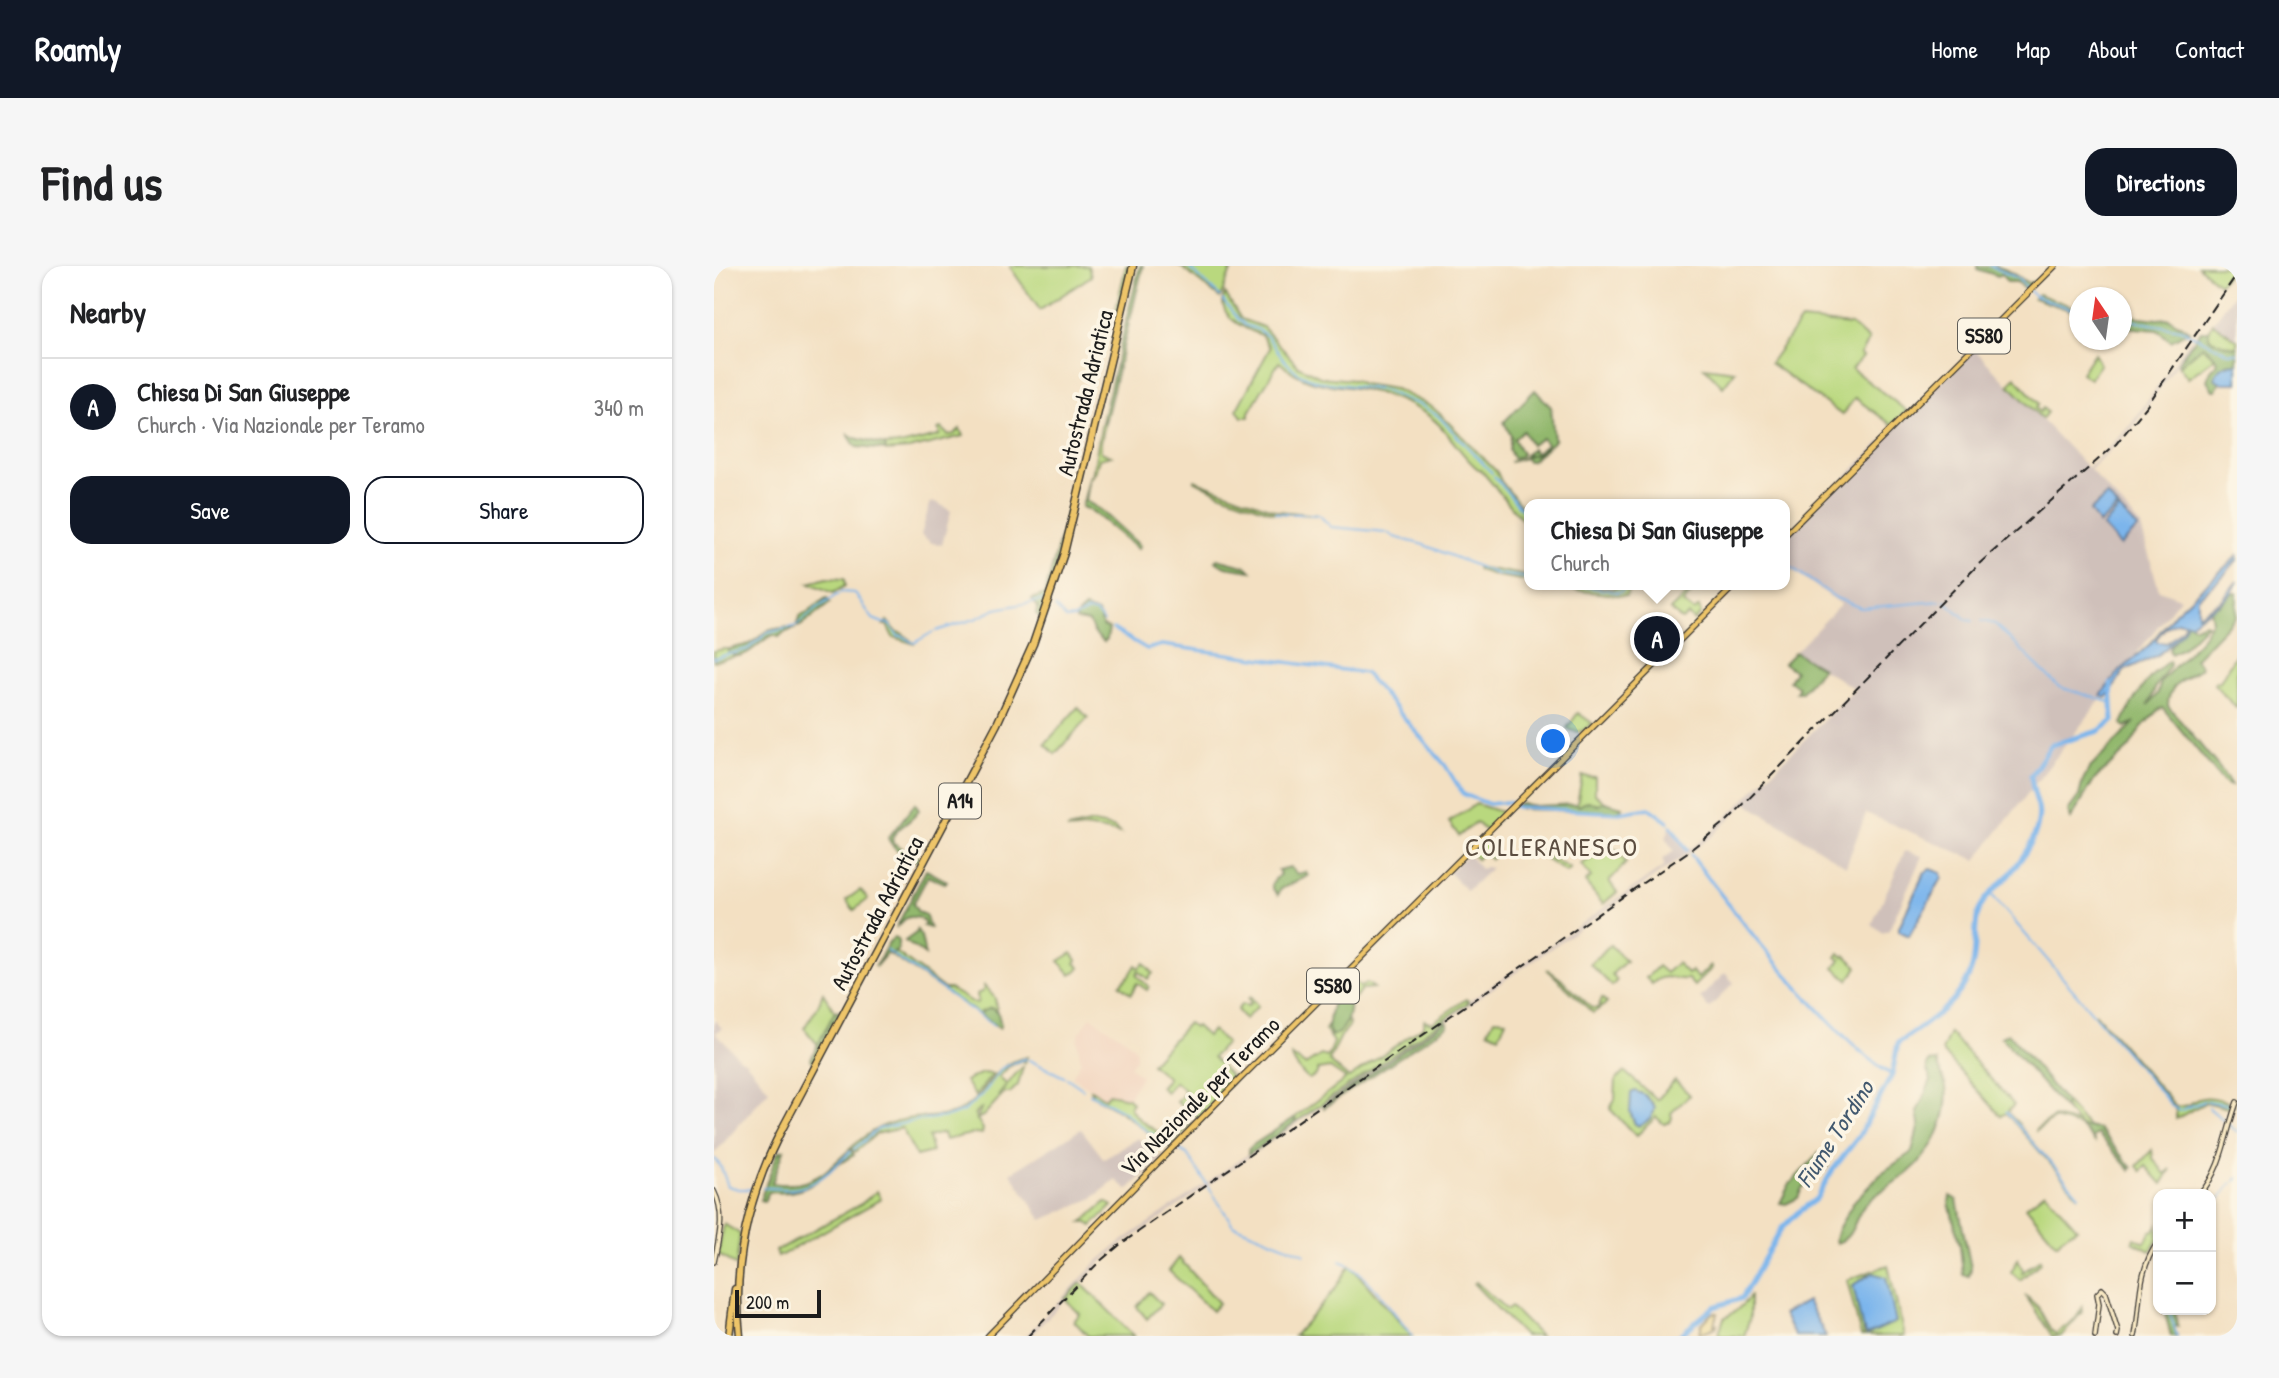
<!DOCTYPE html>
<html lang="en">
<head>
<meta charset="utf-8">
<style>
	body { margin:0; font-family:"Patrick Hand",sans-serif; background:#f6f6f6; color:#202124 }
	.controls { position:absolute; right:21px; bottom:21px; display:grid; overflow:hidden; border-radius:14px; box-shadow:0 2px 5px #0004 }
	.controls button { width:63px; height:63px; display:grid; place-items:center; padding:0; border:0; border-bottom:2px solid #e0e0e0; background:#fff; color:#202124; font:35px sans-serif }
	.compass { position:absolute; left:1355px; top:21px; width:63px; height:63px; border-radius:50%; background:#fff; box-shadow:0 2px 5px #0004; rotate:347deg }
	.scale { position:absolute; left:21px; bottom:18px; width:86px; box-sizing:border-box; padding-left:7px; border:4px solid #1c1c1c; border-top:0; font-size:19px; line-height:24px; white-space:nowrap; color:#1c1c1c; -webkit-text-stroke:5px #fcf5e5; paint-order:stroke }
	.you { position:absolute; left:840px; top:476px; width:24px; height:24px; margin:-18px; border:5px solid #fff; border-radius:50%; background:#1a73e8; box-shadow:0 0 0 10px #1a73e833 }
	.badge { display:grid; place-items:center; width:46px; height:46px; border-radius:50%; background:#111827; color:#fff; font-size:23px; font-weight:700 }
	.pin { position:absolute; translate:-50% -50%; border:4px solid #fff; box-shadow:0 2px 7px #0006 }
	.popup { position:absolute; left:810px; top:233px; width:266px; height:91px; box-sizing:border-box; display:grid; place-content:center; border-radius:14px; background:#fff; filter:drop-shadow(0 2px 5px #0005); font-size:23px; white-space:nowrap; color:#757577 }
	.popup b { font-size:26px; color:#202124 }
	.popup::after { content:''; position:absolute; left:50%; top:100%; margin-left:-14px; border:14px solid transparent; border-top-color:#fff }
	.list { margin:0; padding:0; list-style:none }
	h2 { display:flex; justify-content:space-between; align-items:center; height:91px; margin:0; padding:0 28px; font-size:30px }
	h2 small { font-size:23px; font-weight:400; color:#757577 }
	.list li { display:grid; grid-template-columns:46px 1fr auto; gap:21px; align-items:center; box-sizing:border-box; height:98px; padding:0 28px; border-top:2px solid #e0e0e0 }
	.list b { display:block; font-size:26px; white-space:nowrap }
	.list p { margin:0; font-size:23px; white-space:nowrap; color:#757577 }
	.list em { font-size:23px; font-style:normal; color:#757577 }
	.actions { display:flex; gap:14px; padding:21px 28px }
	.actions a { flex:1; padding:16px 0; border:2px solid #111827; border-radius:21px; text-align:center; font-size:24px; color:#111827 }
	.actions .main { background:#111827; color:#fff }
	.map { position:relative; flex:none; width:1523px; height:1070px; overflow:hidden; border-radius:21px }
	header { display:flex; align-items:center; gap:42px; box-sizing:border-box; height:98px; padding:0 35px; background:#111827; color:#fff }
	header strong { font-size:33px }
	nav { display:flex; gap:38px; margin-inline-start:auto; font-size:24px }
	.intro { display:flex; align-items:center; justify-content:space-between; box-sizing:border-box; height:168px; padding:0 42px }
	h1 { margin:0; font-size:49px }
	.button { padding:18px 32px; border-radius:21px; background:#111827; color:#fff; font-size:24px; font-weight:700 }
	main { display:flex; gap:42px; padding:0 42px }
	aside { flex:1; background:#fff; border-radius:21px; box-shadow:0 2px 5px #0004 }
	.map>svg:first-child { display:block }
</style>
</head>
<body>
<header>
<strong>Roamly</strong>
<nav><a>Home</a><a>Map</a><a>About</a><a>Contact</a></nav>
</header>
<div class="intro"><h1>Find us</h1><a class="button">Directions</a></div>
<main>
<aside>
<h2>Nearby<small></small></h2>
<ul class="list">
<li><span class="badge">A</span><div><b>Chiesa Di San Giuseppe</b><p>Church · Via Nazionale per Teramo</p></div><em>340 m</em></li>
</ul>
<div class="actions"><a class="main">Save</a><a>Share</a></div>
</aside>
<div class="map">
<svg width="1523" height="1070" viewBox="0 0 1523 1070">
	<rect width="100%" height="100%" fill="#fcf5e5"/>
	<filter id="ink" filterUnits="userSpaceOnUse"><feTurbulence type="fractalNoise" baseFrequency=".0143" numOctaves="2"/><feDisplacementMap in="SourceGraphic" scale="14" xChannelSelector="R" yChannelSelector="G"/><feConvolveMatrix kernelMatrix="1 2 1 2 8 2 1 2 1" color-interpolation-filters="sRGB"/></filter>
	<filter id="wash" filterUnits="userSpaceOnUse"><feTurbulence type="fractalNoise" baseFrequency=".00686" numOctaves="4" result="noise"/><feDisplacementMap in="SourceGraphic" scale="28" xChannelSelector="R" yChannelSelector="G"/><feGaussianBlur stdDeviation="1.57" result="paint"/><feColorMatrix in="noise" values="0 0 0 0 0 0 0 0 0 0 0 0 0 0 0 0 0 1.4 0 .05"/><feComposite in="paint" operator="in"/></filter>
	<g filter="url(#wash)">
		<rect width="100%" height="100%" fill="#f3e0c2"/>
		<!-- built -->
		<polygon fill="#f2d4be" points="377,750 388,759 410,772 422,784 422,793 416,801 427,810 414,832 404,832 400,829 391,832 358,811 367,795 363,774 365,768"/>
		<!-- industrial -->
		<g fill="#cfc0ba">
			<polygon points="1523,24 1523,74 1499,57"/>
			<polygon points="1477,73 1479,74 1418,162 1376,204 1426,258 1445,324 1466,332 1262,594 1152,547 1132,600 1032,537 997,571 976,586 409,978 386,997 316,1070 312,1070 384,995 407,976 951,600 948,594 960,585 952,573 956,560 973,585 995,569 1141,423 1081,386 1127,338 1071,299 1071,271 1260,83 1374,202 1416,160"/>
			<polygon points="222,236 237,245 228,279 218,277 207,269 216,237"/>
			<polygon points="1191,585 1208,590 1175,664 1169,667 1158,658"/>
			<polygon points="754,588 767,603 771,601 777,602 753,625 735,606"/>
			<polygon points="1011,707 1020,717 995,742 986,732"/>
			<polygon points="0,754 8,762 2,767 25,792 31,795 55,824 0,888"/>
			<polygon points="367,863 390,893 424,872 447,892 414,924 402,914 379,932 328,954 297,907"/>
		</g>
		<!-- green -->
		<g fill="#b9d87e" stroke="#6a7a4d" stroke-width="2" fill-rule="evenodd">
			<polygon points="298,0 374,0 377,10 326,44 296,1"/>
			<polygon points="412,0 417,0 404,52 400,51"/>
			<polygon points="466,0 519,0 506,32"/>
			<polygon points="1484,0 1514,0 1518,3 1505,18"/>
			<path d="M511,27l16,26 22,8 35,39 22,11 35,3 7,4 33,5 37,18 9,8 56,57 4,9 28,35v12l-49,-59h-2c-21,-17 -33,-46 -57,-58 -16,-9 -33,-16 -51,-20 -41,-10 -55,1 -91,-29l-30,50v5h-7l-5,-8 33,-61 -8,-13c-17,-6 -47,-19 -37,-42z"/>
			<polygon points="1324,28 1365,43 1365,47 1320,32"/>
			<polygon points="1087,54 1137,59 1155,74 1146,88 1149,90 1138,103 1193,145 1178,159 1141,132 1128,149 1056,97"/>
			<path d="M1499,57l24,17v7c-10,0 -24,-3 -30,-12z"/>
			<polygon points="1488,80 1501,92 1474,112 1465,100"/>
			<polygon points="1380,87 1386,99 1376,113 1367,107"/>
			<polygon points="990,101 1021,105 1009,121"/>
			<polygon points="1301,111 1325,138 1322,142 1326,146 1329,142 1333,146 1328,153 1295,119"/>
			<polygon points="388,156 391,157 387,176 387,186 397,190 385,193 381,207 378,210"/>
			<polygon points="227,162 234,169 240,168 246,163 249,170 195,183 172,185 171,179 190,178 224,170 226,168 224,163"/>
			<polygon points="480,214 563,245 605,249 561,247 505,227"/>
			<polygon points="763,301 815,310 815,315 783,310 764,304"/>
			<polygon points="112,312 130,313 131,320 119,327 95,317"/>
			<polygon points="844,319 870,319 898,323 908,319 916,319 912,330 860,324 853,320"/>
			<polygon points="952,319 991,319 982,322 969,337 980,345 985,341 987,348 980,355 974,349 968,354 956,344 976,325"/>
			<polygon points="173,355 183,366 189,368 201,378 179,371 173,359 170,359"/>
			<polygon points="10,383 15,383 14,385 29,389 0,395 0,385"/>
			<polygon points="1523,386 1523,441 1522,442 1500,418 1502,415 1505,417"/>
			<polygon points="364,441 374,452 341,488 331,478"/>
			<path d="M864,447l14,10c-9,9 -14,12 -25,5z"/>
			<polygon points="868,510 881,511 881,528 891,536 884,539 875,535 865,540 863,538"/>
			<polygon points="762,538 787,546 788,549 772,565 762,556 745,570 735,556"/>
			<path d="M379,557l20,4 7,6c-10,-2 -20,-4 -30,-5 -9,-1 -15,3 -23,1z"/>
			<polygon points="770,574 781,589 777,593 770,586 763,593 757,587"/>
			<polygon points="813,578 856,603 855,605 852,606 814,582"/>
			<polygon points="895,583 903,585 912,597 895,615 903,626 889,638 871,616 877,611 867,598"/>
			<polygon points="146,624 154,633 140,644 132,634"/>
			<polygon points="896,679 912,695 898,708 903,714 898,720 876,698"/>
			<polygon points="182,686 230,723 236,723 262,738 264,735 263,728 269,725 270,720 281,732 283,745 277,742 266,749 177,689"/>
			<polygon points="358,687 363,694 361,697 366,702 357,709 345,695"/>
			<polygon points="1125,687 1129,691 1131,689 1144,701 1134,714 1120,702 1126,694 1122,691"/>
			<polygon points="430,697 439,707 434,713 424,705 423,710 435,721 433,724 423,717 417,728 406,719 416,709 422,699 425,702"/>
			<path d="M963,697l11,11 3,-3 7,7 12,-12 2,2 -18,18 -6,-7c-15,2 -23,-8 -36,5l-6,-6 12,-12 8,7z"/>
			<polygon points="833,703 847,713 878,742 884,742 888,732 893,737 879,747"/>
			<polygon points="642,716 646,721 653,717 660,722 648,723 636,737 635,730 631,723"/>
			<polygon points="109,727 121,746 104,779 90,762 103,742"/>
			<polygon points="536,731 544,740 531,753 523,744 528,738 534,740 537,736 534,733"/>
			<path d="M752,733l3,3 -172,119 -3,-3 52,-39 -16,-11 -12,2 -2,5 -7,4c-7,-4 -16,-17 -17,-23l13,9 16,-10 7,2 6,-15 -9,-12 3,-5 2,9 16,-10v-6l4,7 -9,11 -12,25 20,17 75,-52v-6l8,3z"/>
			<path d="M1381,747l81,94 13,-2c12,-12 29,-8 45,0l-6,3 -22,-6 -30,17v-9z"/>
			<polygon points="780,753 792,754 785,770 774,765"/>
			<polygon points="474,757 480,762 482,760 493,770 498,764 512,777 499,791 520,814 484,852 463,836 472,825 461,816 452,826 446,821 454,812 437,798"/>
			<polygon points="1236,767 1300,839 1293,846 1305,858 1304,859 1365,930 1292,847 1287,850 1228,785"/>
			<path d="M313,791l-2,6 -3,-3 -14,7 -9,10 8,8 -9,11c8,-8 17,-24 25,-29l-5,18 -8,8h-6l-21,23 -6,3 4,-10 -7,5 9,15 -1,5 -7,-1 -30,7 -2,-7 -15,4 4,15 -16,4 -14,-28 -26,6 -21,18 -4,-4c19,-18 36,-26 62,-30 16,-2 34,0 48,-8 27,-15 30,-46 66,-53z"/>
			<path d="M911,806l32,28 18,-20 15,15 -19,18 1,5 -2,4 -6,2 -8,-7 -20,19 -26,-27 5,-10 1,-20zM927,827l11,9 2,11 -14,13 -5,-2 -5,-12 1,-11z"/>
			<polygon points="268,807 279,808 261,830 251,815"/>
			<path d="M377,824l14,8 4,-4 19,4 4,5 -2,5c8,13 26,24 39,29l27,-16 -27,26 -51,-37 -26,-15z"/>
			<polygon points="1351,835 1376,863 1340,853 1322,865 1322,863 1340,851 1364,857 1351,843"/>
			<polygon points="1438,884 1439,892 1451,908 1457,903 1448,918 1432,900 1427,905 1423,900"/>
			<polygon points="163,925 167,933 64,991 62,985 147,938"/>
			<polygon points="1331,926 1363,962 1349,971 1343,978 1312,941"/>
			<polygon points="392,936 398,940 378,960 373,957 367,957"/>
			<polygon points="10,958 26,968 22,1000 4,988"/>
			<polygon points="1444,959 1444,974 1436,985 1419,976 1421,972 1431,977 1437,965 1439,966"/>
			<polygon points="465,992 505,1037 498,1045 455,1005"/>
			<polygon points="1304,993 1309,1004 1308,1007 1326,993 1327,996 1306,1014 1297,1006"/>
			<polygon points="636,999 698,1070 580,1070 619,1026"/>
			<path d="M1174,999l16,71h-43l-14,-56zM1155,1008l17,3 10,45 -32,12 -11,-49z"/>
			<polygon points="762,1016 793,1044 797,1041 826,1070 810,1070 760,1018"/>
			<polygon points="367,1017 420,1070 374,1070 360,1055 366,1048 351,1033"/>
			<polygon points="435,1026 447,1038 433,1053 423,1041"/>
			<polygon points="1311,1029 1324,1041 1337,1064 1342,1068 1362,1052 1368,1042 1368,1046 1347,1070 1338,1070"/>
			<polygon points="1036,1031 1036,1051 1030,1070 1004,1070 1010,1052 1022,1045"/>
		</g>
		<!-- forest -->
		<g fill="#92b86d" stroke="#576a44" stroke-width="2">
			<polygon points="426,0 429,0 416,54 412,54"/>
			<path d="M1263,0c28,0 28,3 51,17l5,-1 -8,8 -8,-8h-10l-5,-8 -4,2 -21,-7z"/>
			<polygon points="1408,49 1443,53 1455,52 1475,65 1457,75 1443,64 1410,61"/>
			<polygon points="412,56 415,57 391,157 388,156"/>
			<path d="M1487,65h7l2,8c9,4 17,8 27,8v16l-11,1 -11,14 5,5 -4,7h-3l-6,-10 4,-10 7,-7c-3,-8 -8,-11 -15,-17l-24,20 -1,-3z"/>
			<path d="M821,124l16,17 3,33 2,-1 -24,22h-4l-3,-3 -15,4c15,-6 26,-5 38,-16l-13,9h-10l7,-6 4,4 11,-9 -5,-6 -11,7 -8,-14 -9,8 8,14 -1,3 -8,2 -4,-8 2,-14 -7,-14z"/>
			<polygon points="133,167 141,172 171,179 172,184 142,181"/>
			<polygon points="376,209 372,235 387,244 426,280 424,283 379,246 368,241"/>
			<polygon points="354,242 357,243 339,318 327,351 325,351 322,347 324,341 318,333 331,328"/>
			<polygon points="503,293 533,301 537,305 511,301 501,295"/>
			<path d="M1519,327h4l-1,23 -41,43 6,7 -1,3c-16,8 -33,17 -32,37l54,65 9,15 -6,-2 -62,-76 -4,1 -19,20 -11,19 -35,32 -23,39 -3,-8 11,-15 4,-16 6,-11 46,-47 -10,5 -3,-3c11,-26 25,-48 47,-63l1,4 -14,21 -8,19 10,-12 3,-12 41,-43 10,-17 -2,-12 10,-4z"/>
			<path d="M113,332l3,5 -28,22 -4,2 -2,-1 4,-10c11,-4 17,-13 27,-18z"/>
			<polygon points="371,342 384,347 389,360 395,363 393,373 390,376 380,367 375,356 362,354 363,349"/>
			<polygon points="1473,356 1481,361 1490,357 1493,358 1469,382 1457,388 1455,384 1456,381"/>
			<path d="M75,361l5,2 -11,4 -4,4 -6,-2c-15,5 -28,30 -45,17l1,-3 21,-5 19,-14z"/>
			<polygon points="1081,386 1108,402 1088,426 1082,426 1085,421 1075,415 1081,405 1070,397"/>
			<polygon points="873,535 884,539 891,536 908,541 907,544 903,546 806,543 802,540 805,537 821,540 863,538 865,540"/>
			<path d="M201,538l4,6c-7,13 -22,15 -27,29l2,4 25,15 -2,3c-10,-5 -25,-12 -29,-23z"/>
			<polygon points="576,601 583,608 592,606 594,610 567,623 564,629 558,622 558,617 566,608 564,604"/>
			<path d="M212,604l21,11 -3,2 -16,-7 -15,28 5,8 7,3 5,13 -7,-2 2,-2 -5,-6c-16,-3 -14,1 -24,10z"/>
			<polygon points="203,664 207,670 211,689 191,675 202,667"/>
			<polygon points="181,671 184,674 184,684 177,689 173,687 161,701 175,676"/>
			<path d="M631,723c9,13 4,42 -13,47l-4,-7c3,-17 1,-30 17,-40z"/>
			<polygon points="277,742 284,747 287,759 285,762 266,749 267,746"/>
			<polygon points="124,745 126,747 100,798 97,793 99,788 120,747"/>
			<polygon points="732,755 734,759 731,761 610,842 610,840"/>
			<polygon points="1295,768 1351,835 1351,843 1287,771"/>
			<path d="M1223,795c2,9 7,17 9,26 4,32 -15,67 -38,86 -15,12 -31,18 -44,33 -10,12 -10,33 -28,37l-1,-4 3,-10 17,-29 28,-28 29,-20 7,-28 -2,-12 14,-32c-1,-7 -8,-11 -2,-18z"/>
			<polygon points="580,852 583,855 534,889 534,884 539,879"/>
			<polygon points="1366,860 1385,863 1418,902 1416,904 1384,868 1379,871 1380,875"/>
			<path d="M136,883l4,6c-36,18 -37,41 -85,37l-5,9 -4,-1 18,-48 6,-2 -12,33c38,6 52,-9 78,-34z"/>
			<polygon points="1105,887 1114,900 1088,922 1084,932 1072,938 1066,937 1075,919"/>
			<polygon points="1236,930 1243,934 1257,1002 1255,1010 1249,1009 1246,980 1235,937"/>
			<polygon points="1450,1044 1461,1044 1464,1060 1460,1061 1463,1070 1457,1070"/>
		</g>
		<!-- sand -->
		<polygon fill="#eeda9e" stroke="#857b5d" stroke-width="2" points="998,1047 1003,1047 1000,1059 1003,1058 1002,1061 986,1067 988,1058"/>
		<!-- water -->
		<g fill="#7cb5ec" stroke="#4c6884" stroke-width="2" fill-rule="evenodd">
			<path d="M1523,97v20h-17l-5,-5c3,-12 10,-14 22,-15z"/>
			<polygon points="1393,229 1404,241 1385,258 1376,245"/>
			<polygon points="1405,243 1424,262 1406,280 1389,260"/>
			<path d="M1523,290v4l-14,16 -25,22v17l24,-15 15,-19c-5,22 -30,28 -46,42h-4l-4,8 -17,17 -10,8 -31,14 -19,28 -5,-3 16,-21 33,-30 25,-31zM1463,356h8l-3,7 -15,14 -10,-1 -1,-3 10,-12z"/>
			<polygon points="1216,603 1227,607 1228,612 1195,670 1185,665 1185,661 1210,607"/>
			<polygon points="921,825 931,829 941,842 936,853 926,860 921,858 916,846 917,827"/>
			<polygon points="1159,1007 1172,1011 1182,1056 1153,1069 1148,1061 1139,1019"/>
			<polygon points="1093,1035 1112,1070 1081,1070 1069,1048"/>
		</g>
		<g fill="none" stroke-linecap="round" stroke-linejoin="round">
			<!-- stream -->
			<g stroke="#7cb5ec" stroke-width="2">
				<polyline points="473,0 506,30"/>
				<polyline points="1276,0 1303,12 1321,30 1366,46"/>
				<polyline points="509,34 524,53 531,59 545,64 553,70 571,95 584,107 602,115 668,124 708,140 724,150 778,207"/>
				<polyline points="1408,53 1466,63 1515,87 1523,87"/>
				<polyline points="780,210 815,253"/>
				<polyline points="561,247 605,249 617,261 672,266 680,271 710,279 783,308 815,312"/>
				<polyline points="1071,297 1122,332 1147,342 1226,335"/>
				<polyline points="862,319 903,326 908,325 912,319"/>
				<polyline points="966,319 977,319"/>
				<polyline points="1231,335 1253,354 1259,355"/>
				<polyline points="341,341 352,353 360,352 374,345 382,347 390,356"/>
				<polyline points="1268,355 1281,358 1345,421 1399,437"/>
				<polyline points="171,357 175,358 184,370 188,370 200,377 219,366"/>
				<polyline points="222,365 261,353 282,343 330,334"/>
				<polyline points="0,392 34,383 53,367 82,360 102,343 127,326 141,327 159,353 169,357"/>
				<polyline points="1277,628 1458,840 1465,845 1490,835"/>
				<polyline points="172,684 280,760"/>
				<polyline points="315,794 350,811"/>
				<polyline points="353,812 369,823"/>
				<polyline points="376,828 409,845 430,863 457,879"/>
				<polyline points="1493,835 1516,839"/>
				<polyline points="1495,842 1523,866"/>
				<polyline points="1292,846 1365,929"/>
				<polyline points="462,882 473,888 492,917"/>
				<polyline points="140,883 164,863 205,854 234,851 250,845 270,827 288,802 309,793 312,793"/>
				<polyline points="0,893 6,899 14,920 25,923 39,923"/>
				<polyline points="1521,915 1523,912"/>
				<polyline points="494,920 519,959 591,988"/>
				<path d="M49,922c10,-1 19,2 29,1 25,-2 41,-21 58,-37"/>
				<polyline points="1497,944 1518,917"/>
				<path d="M626,995c23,5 57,56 72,75"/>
				<polyline points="1455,1044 1463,1070"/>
			</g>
			<!-- canal -->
			<g stroke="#7cb5ec" stroke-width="3.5">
				<polyline points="399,363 433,383 448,379 651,407 731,499 749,528 775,538 794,536 802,541 905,547 935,542 954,556"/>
				<polyline points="957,560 973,584"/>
				<path d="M977,589c35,47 71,93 111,137 28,30 55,61 90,83"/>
			</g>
			<!-- river -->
			<path stroke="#7cb5ec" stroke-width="5" d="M965,1070l35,-29 28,-9 39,-69 16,-16 19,-14 16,-28 27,-35 33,-61 6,-32c28,-20 68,-43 75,-80 4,-17 0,-42 8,-57 7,-13 20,-22 29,-32 14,-18 33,-44 28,-67 -3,-11 -6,-20 -7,-31l20,-31 48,-14 14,-10 -2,-37"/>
		</g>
	</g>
	<g filter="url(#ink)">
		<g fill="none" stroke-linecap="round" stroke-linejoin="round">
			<!-- secondary casing -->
			<g stroke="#3c3935" stroke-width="6">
				<g id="secondary">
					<path d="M0,925c12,24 5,46 0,71"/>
					<path d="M1486,928c23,-27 25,-60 37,-92"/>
					<polyline points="1381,1070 1385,1038 1383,1028 1388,1023 1392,1027 1404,1065 1403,1070"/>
					<path d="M1421,1070c6,-34 2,-65 23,-94"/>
				</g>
			</g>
			<!-- primary casing -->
			<g stroke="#3c3935" stroke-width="7">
				<g id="primary">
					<polyline points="1071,269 1341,0"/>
					<polyline points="274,1070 522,817 1021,319"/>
				</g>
			</g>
			<!-- highway casing -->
			<g stroke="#3c3935" stroke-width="9">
				<g id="highway">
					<polyline points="15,1070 21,1023"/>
					<path d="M26,1070c-8,-71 8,-139 40,-203l217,-409 36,-80 31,-91 69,-287"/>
				</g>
			</g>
			<!-- secondary -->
			<use href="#secondary" stroke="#f8e8c3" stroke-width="3.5"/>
			<!-- primary -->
			<use href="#primary" stroke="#eec569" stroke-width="4.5"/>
			<!-- highway -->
			<use href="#highway" stroke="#eec569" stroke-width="6"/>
			<!-- rail -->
			<polyline stroke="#1c1c1c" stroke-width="2" stroke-dasharray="10 5" stroke-linecap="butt" points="314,1070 385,996 408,977 975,585 1014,554 1266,297 1402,178 1432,141 1523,8"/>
		</g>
	</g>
	<g text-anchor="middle" stroke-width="7" stroke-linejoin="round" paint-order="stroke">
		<!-- shield labels -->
		<g fill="#fcf5e5" stroke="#5f5d58" stroke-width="2">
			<rect x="1244" y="52.5" width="52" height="35" rx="5"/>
			<rect x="225" y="517.5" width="42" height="35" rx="5"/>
			<rect x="593" y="702.5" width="52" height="35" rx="5"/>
		</g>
		<g font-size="21" font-weight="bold" fill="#1c1c1c">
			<text x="1270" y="77">SS80</text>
			<text x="246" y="542">A14</text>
			<text x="619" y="727">SS80</text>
		</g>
		<!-- street labels -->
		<g font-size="23" fill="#1c1c1c" stroke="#fcf5e5">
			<text transform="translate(371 127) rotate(-76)" y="8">Autostrada Adriatica</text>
			<text transform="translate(163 647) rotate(-62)" y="8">Autostrada Adriatica</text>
			<text transform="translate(486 830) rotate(-45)" y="8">Via Nazionale per Teramo</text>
		</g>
		<!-- water labels -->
		<g font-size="24" font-style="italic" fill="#42596f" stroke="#fcf5e5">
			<text transform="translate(1121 868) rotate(-57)" y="8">Fiume Tordino</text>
		</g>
		<!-- quarter labels -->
		<g font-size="26" letter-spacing="2" fill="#5b4d40" stroke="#fcf5e5">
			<text x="838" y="590">COLLERANESCO</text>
		</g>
	</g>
</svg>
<div class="controls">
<button>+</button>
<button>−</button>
</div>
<svg class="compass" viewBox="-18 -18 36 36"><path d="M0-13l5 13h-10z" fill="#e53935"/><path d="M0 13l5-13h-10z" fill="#757577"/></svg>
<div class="scale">200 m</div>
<div class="you"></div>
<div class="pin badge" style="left:943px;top:373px">A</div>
<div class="popup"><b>Chiesa Di San Giuseppe</b>Church</div>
</div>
</main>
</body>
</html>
